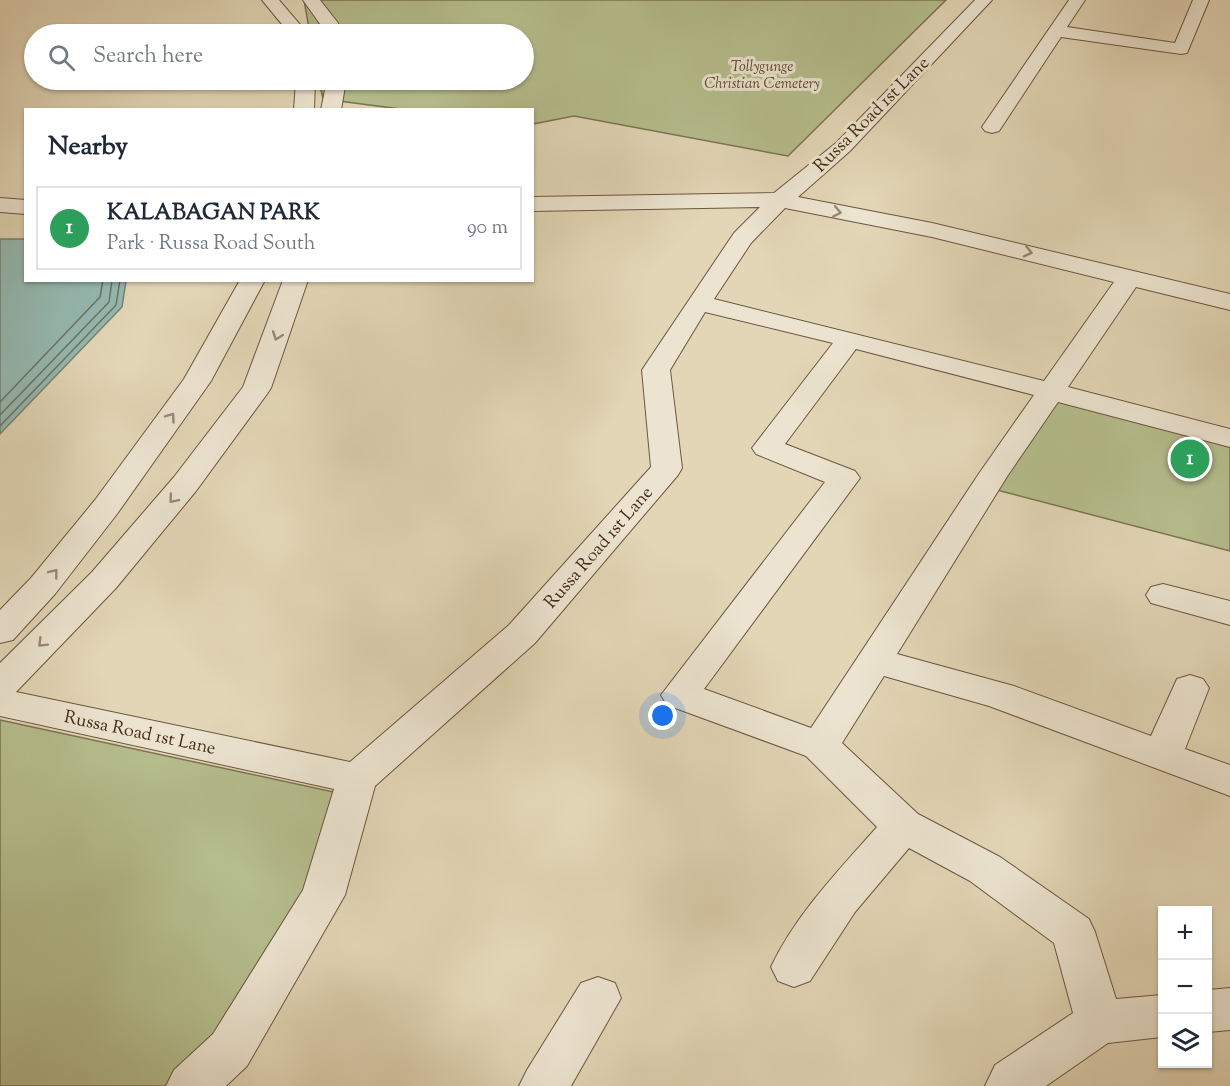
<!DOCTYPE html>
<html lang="en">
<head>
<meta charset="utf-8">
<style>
	body { margin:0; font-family:"Sorts Mill Goudy",serif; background:#f2f2f3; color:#1f2937 }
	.controls { position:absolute; right:18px; bottom:18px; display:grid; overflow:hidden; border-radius:0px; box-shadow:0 2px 4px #0004 }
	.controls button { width:54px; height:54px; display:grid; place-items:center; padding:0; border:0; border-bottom:2px solid #e0e1e3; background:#fff; color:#1f2937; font:30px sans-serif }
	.you { position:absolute; left:663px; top:716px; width:21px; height:21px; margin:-15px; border:4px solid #fff; border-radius:50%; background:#1a73e8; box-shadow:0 0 0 9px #1a73e833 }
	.badge { display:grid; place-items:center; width:39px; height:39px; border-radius:50%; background:#0b8043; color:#fff; font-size:20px; font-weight:700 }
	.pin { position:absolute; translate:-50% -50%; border:3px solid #fff; box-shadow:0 2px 6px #0006 }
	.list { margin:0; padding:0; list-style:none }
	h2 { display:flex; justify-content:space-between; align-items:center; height:78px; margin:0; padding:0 24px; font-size:26px }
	h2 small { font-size:20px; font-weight:400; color:#747a83 }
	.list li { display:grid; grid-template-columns:39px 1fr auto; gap:18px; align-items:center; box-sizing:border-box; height:84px; margin:0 12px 12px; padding:0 12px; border:2px solid #e0e1e3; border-radius:0px }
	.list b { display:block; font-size:22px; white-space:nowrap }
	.list p { margin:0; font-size:20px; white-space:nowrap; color:#747a83 }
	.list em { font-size:20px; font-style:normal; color:#747a83 }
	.icon { flex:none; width:33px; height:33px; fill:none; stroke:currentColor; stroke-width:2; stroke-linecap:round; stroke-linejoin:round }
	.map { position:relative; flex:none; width:1230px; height:1086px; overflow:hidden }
	.search { position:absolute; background:#fff; box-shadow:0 2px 4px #0004; left:24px; top:24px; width:510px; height:66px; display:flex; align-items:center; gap:15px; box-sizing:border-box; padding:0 21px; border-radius:33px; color:#747a83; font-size:22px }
	.panel { position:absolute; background:#fff; box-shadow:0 2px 4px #0004; left:24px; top:108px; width:510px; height:174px; border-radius:0px }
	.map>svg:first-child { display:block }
</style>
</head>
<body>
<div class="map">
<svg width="1230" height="1086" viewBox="0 0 1230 1086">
	<rect width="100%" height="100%" fill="#e2d6b6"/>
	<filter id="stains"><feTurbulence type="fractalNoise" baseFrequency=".00333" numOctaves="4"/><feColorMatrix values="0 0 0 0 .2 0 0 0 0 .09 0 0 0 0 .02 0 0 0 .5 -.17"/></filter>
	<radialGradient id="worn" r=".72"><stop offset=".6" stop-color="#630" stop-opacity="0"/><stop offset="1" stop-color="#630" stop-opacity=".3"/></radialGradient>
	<!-- green -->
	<g fill="#b5bd8d" stroke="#7c7452" stroke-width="1.5">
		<polygon points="304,0 946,0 788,156 574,116 533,124 532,110 408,110 323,99 319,80 524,80 524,34 310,34"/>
		<polygon points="1058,398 1230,443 1230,551 997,490"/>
		<polygon points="0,720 343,794 302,899 223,1043 176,1086 0,1086"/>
	</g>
	<!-- water -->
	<polygon fill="#95b9b1" stroke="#758173" stroke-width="1.5" points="0,239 25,239 26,280 126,281 122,307 0,434"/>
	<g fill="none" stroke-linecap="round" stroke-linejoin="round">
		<!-- shore -->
		<g stroke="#6c7264" stroke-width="1.5">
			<polyline points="0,402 100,297 103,280"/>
			<polyline points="0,415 109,302 112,280"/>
			<polyline points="0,426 116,305 120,280"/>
		</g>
		<!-- minor casing -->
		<g stroke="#6c563f" stroke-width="2">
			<g id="minor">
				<polygon points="262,0 279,0 308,34 290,34"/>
				<polygon points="303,0 320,0 338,23 341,34 323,34 320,24"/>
				<path d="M975,0h17l-142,151 -52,46 134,26 298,71v16l-94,-23 -68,100 162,42v18l-172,-45 -50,73 -111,179 117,32 137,50 26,-57 13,-4 13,4 6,9 -24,61 45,16v31l-241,-90 -105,-30 -42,67 76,71 82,43 89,62 6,13 21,67 46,-4v42l-54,6 -62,43h-61l10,-21 78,-52 -19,-70 -84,-62 -61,-33 -54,64 -45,69 -16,6 -16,-6 -7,-14c25,-53 68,-97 106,-140l-71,-71 -139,-51 -6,-10 164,-213 -69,-28 -4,-6 81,-105 -128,-31 -35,58 12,98 -4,7 -143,168 -160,143 -30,109 -98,171 -21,20h-60l8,-16 39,-36 90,-144 31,-101 -334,-73v-53l92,-91 82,-95 69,-90 40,-107h25l-37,108 -4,6 -71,97 -80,97 -100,104 334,70 159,-137 142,-158 -9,-97 92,-137 26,-26 -228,4v-14l242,-4 62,-50zM785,208l147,29 182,45 -70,99 -330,-82 37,-56zM856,349l178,46 -56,80 -167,253 -107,-39 156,-211 -5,-7 -70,-27z"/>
				<polygon points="1069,0 1085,0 1067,27 1175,43 1193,0 1209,0 1187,53 1181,54 1061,37 999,131 992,133 985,131 982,127"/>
				<polygon points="296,80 315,80 314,110 294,110"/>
				<polygon points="327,80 346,80 341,110 321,110"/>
				<polygon points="0,198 26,200 26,214 0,212"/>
				<polygon points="240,280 265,280 211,381 117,514 55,594 13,640 0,643 0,610 31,578 95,500 184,379"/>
				<polygon points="1163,584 1230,601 1230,625 1151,603 1146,595 1151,587"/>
				<polygon points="598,977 615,983 621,998 571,1086 519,1086 527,1070 581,983"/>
				<polygon points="1230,988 1230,1030 1208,1032 1208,990"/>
			</g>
		</g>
		<!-- minor -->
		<use href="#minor" fill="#ece4d0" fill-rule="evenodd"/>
	</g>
	<!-- one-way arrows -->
	<defs><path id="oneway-chevron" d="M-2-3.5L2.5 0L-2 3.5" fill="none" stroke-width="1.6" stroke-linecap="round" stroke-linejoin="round" transform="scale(1.5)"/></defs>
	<g stroke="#988874">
		<use href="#oneway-chevron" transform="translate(837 212) rotate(11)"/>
		<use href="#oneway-chevron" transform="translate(1028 252) rotate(13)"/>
		<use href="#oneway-chevron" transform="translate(277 336) rotate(110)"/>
		<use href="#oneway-chevron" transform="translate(171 417) rotate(-54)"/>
		<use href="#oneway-chevron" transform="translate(173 499) rotate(130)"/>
		<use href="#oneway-chevron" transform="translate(54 573) rotate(-52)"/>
		<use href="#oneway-chevron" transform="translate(42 643) rotate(135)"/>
	</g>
	<g text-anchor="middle" stroke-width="6" stroke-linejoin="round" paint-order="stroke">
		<!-- far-park labels -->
		<g font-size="15" font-style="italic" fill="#5b492f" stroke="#ece4d0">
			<text x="762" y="71">Tollygunge<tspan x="762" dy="17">Christian Cemetery</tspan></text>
		</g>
		<!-- street labels -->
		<g font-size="18" fill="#442c17" stroke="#ece4d0">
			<text transform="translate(871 114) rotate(-45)" y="6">Russa Road 1st Lane</text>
			<text transform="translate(598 547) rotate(-49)" y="6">Russa Road 1st Lane</text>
			<text transform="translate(140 732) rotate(12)" y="6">Russa Road 1st Lane</text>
		</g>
	</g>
	<rect width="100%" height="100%" filter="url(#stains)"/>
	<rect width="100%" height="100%" fill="url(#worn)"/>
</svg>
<div class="controls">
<button>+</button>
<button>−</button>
<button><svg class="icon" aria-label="layers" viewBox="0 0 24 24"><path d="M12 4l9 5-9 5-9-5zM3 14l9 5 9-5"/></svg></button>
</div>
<div class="you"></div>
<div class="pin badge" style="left:1190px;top:459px;background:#2e9e5b">1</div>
<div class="search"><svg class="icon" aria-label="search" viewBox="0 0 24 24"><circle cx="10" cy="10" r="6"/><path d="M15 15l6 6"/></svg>Search here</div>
<section class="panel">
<h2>Nearby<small></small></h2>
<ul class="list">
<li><span class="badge" style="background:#2e9e5b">1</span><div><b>KALABAGAN PARK</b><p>Park · Russa Road South</p></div><em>90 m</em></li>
</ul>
</section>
</div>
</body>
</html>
